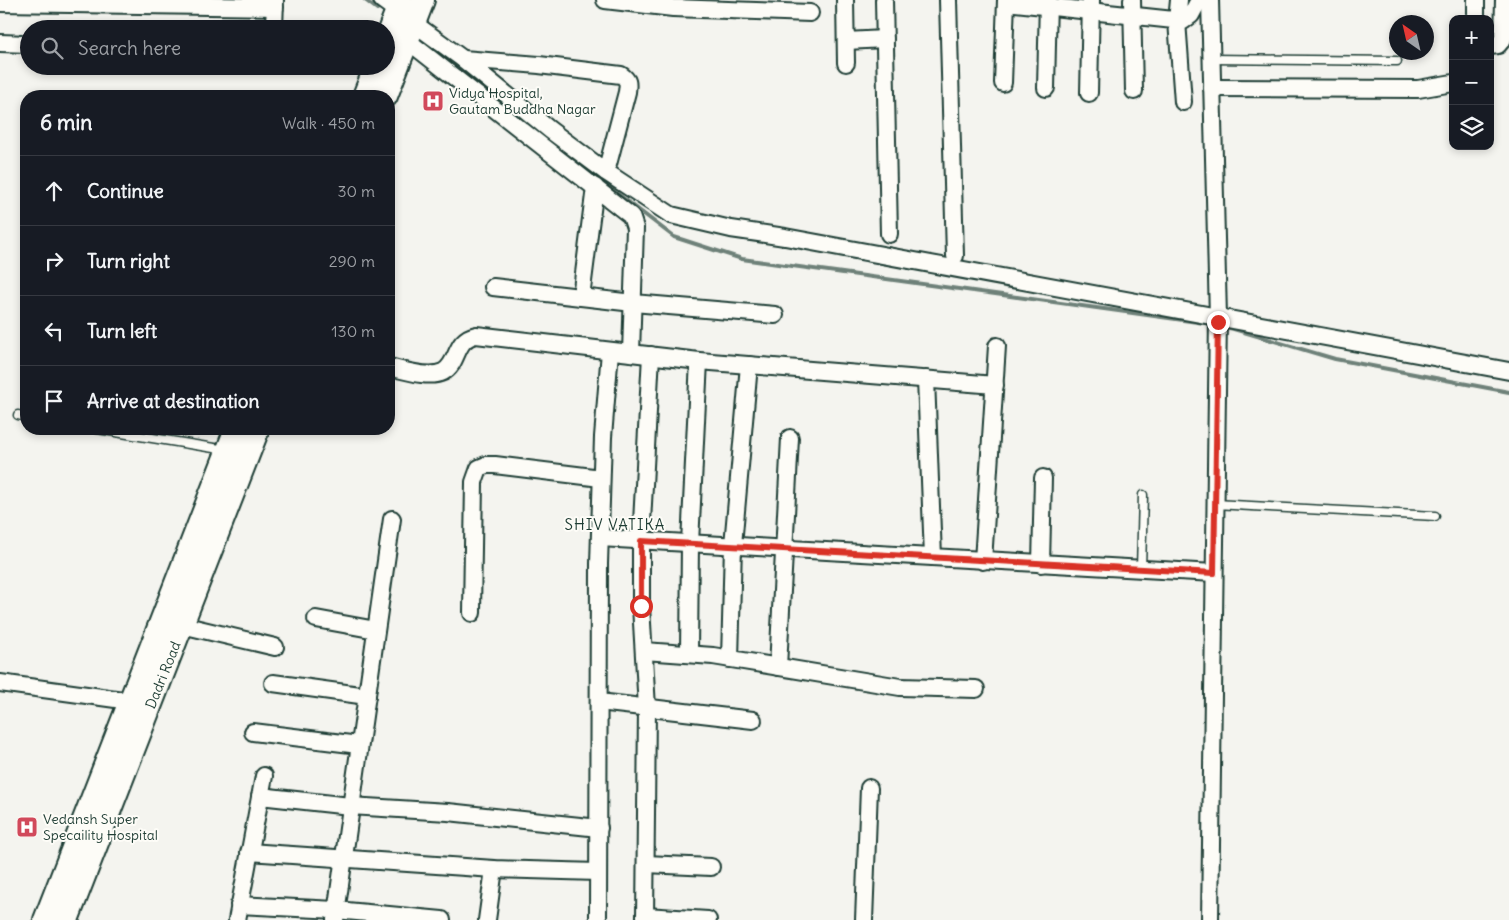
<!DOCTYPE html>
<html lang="en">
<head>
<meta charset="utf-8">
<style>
	body { margin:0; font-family:Delius,sans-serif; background:#20242c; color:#f1f3f6 }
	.controls { position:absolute; right:15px; top:15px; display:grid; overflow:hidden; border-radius:10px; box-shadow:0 2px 8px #0003 }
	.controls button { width:45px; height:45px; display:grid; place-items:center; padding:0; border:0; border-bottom:1px solid #363941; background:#171b24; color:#f1f3f6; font:25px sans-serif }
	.compass { position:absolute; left:1389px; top:15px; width:45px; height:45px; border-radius:50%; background:#171b24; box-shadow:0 2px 8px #0003; rotate:326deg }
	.stop { position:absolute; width:15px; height:15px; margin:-11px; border:4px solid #d93025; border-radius:50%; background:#fff }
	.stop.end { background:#d93025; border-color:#fff; box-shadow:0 1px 5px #0008 }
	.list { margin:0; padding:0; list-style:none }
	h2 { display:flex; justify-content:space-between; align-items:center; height:65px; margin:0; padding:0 20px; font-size:21px }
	h2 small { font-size:16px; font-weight:400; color:#9ea1a6 }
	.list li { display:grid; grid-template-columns:32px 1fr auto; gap:15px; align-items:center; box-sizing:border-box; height:70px; padding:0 20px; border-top:1px solid #363941 }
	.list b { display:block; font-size:19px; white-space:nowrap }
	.list em { font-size:16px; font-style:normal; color:#9ea1a6 }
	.icon { flex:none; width:28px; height:28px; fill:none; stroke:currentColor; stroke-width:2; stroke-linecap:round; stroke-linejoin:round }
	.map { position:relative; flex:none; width:1509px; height:920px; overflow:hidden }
	.search { position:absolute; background:#171b24; box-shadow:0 2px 8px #0003; left:20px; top:20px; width:375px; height:55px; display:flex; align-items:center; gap:12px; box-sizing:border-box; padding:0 18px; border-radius:28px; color:#9ea1a6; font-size:19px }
	.panel { position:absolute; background:#171b24; box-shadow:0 2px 8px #0003; left:20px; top:90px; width:375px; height:345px; border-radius:20px }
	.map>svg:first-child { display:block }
</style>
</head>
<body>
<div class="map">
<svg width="1509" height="920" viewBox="0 0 1509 920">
	<rect width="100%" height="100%" fill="#f4f4ef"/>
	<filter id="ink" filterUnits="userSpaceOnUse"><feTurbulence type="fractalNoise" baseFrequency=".02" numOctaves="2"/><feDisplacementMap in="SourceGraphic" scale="10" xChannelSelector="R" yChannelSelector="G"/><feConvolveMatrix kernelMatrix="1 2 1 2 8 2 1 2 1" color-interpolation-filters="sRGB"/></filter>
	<g filter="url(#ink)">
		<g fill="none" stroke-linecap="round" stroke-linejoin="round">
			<!-- stream -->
			<g stroke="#6e8179" stroke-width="4">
				<polyline points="365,0 377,9"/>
				<polyline points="554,145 674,237 742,259 1212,324"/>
				<polyline points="1227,327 1335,359 1509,392"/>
			</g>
			<!-- lane casing -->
			<g stroke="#1f3d34" stroke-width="11">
				<g id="lane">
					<polyline points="1212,59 1397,61"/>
					<polyline points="18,415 26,417"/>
					<polyline points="97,429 226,450"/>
					<polyline points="1215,504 1435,516"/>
					<polyline points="1141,569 1143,495"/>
				</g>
			</g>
			<!-- street casing -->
			<g stroke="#1f3d34" stroke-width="20">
				<g id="street">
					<polyline points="382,0 463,59 550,130 606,172 671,215 731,229 785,237 1509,371"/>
					<polyline points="605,0 673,8 810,13"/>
					<polyline points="845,0 846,63"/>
					<polyline points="884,0 889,234"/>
					<polyline points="948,0 955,256"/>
					<polyline points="1132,0 1134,91"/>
					<polyline points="1179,0 1177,21 1183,102"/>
					<polyline points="1006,2 1183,21 1191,15 1199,0"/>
					<polyline points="0,3 275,7"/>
					<polyline points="1476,19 1476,0"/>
					<polyline points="274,29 275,0"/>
					<polyline points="408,41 631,216 635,228 631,353"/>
					<polyline points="846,41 885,39"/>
					<polyline points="0,43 29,44"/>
					<polyline points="1490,46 1498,45 1503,39 1504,0"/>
					<path d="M463,59l76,6 82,10c8,5 7,9 6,17l-21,80"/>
					<polyline points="1003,83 1006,0"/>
					<polyline points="1046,88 1048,0"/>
					<polyline points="1212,88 1418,89 1453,83"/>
					<polyline points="1089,93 1091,0"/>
					<polyline points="493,287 633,303 775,315"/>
					<polyline points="581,297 595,187"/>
					<path d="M389,367c14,3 40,12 54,5 16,-8 11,-33 33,-37l223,26 296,24"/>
					<polyline points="926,379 933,557"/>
					<polyline points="600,538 1214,573"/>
					<polyline points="983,561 997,346"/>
					<polyline points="1041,564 1043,478"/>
					<polyline points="472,613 474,482 479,468 486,465 495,465 601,478"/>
					<polyline points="316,619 376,630"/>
					<polyline points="182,625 275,647"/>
					<polyline points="644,651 713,656 900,687 976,689"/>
					<polyline points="689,654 690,543 699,361"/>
					<polyline points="730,659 733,545 749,365"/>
					<polyline points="778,667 790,438"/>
					<polyline points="0,683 130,701"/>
					<polyline points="273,683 367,696"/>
					<polyline points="599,702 753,720"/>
					<polyline points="253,732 359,745"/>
					<polyline points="260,796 350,806 448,812 599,828"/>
					<polyline points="249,852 494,869 598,872"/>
					<polyline points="646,864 711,867"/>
					<polyline points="239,905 336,910 442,920"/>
					<polyline points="645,916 708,920"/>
					<polyline points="237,920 264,776"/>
					<polyline points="335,920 392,519"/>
					<polyline points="487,920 494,869"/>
					<polyline points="598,920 599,564 603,437 610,351"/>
					<polyline points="645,920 647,708 641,606 641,541 651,355"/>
					<polyline points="864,920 869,788"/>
					<polyline points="1210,920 1218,317 1210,0"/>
				</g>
			</g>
			<!-- secondary casing -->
			<g stroke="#1f3d34" stroke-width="26">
				<g id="secondary">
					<polyline points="386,39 401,0"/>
					<polyline points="364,96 376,66"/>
					<polyline points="386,96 423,0"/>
					<polyline points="45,920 236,429"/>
					<polyline points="67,920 258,429"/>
				</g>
			</g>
			<!-- lane -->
			<use href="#lane" stroke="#fdfcf7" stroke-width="8"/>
			<!-- street -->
			<use href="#street" stroke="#fdfcf7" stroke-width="16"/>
			<!-- secondary -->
			<use href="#secondary" stroke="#fdfcf7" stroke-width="22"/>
		</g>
	</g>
	<g fill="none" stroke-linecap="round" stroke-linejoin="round" filter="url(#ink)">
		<!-- route -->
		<polyline stroke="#d93025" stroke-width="6" points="641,606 641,541 1214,573 1218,322"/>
	</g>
	<!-- icons -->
	<defs>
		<g id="hospital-square" transform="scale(1.125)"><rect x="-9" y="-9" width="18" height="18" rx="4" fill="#d1495b" stroke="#fdfcf7"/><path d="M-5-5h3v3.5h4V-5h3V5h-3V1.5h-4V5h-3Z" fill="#fff"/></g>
	</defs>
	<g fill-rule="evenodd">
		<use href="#hospital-square" x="433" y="101"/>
		<use href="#hospital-square" x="27" y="827"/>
	</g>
	<g text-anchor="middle" stroke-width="4" stroke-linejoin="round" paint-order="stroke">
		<!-- poi labels -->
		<g font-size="14" fill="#1f3d34" stroke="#fdfcf7" text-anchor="start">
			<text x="449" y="98">Vidya Hospital,<tspan x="449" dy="16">Gautam Buddha Nagar</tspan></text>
			<text x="43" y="824">Vedansh Super<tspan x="43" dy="16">Specaility Hospital</tspan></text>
		</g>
		<!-- street labels -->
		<g font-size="14" fill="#1f3d34" stroke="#fdfcf7">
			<text transform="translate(163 675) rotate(-68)" y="5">Dadri Road</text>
		</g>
		<!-- neighbourhood labels -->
		<g font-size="15" letter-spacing="1" fill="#1f3d34" stroke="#fdfcf7">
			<text x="615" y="530">SHIV VATIKA</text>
		</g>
	</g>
</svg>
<div class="controls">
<button>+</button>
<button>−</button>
<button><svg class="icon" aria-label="layers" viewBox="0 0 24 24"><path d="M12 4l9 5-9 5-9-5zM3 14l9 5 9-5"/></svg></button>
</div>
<svg class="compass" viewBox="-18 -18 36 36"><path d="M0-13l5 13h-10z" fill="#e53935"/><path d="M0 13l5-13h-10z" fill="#9ea1a6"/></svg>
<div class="stop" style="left:641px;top:606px"></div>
<div class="stop end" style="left:1218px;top:322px"></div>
<div class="search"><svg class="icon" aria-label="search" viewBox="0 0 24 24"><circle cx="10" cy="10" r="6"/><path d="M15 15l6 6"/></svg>Search here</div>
<section class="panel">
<h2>6 min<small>Walk · 450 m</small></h2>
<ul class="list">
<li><svg class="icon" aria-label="ahead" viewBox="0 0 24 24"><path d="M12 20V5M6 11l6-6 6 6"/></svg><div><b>Continue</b></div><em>30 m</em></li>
<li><svg class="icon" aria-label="right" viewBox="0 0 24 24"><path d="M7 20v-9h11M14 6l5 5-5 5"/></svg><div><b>Turn right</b></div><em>290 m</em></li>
<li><svg class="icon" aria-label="left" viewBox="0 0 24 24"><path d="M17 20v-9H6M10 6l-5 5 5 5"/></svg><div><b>Turn left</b></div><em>130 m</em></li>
<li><svg class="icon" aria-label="arrive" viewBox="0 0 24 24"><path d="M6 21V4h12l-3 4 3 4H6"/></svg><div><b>Arrive at destination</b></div></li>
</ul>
</section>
</div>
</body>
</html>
